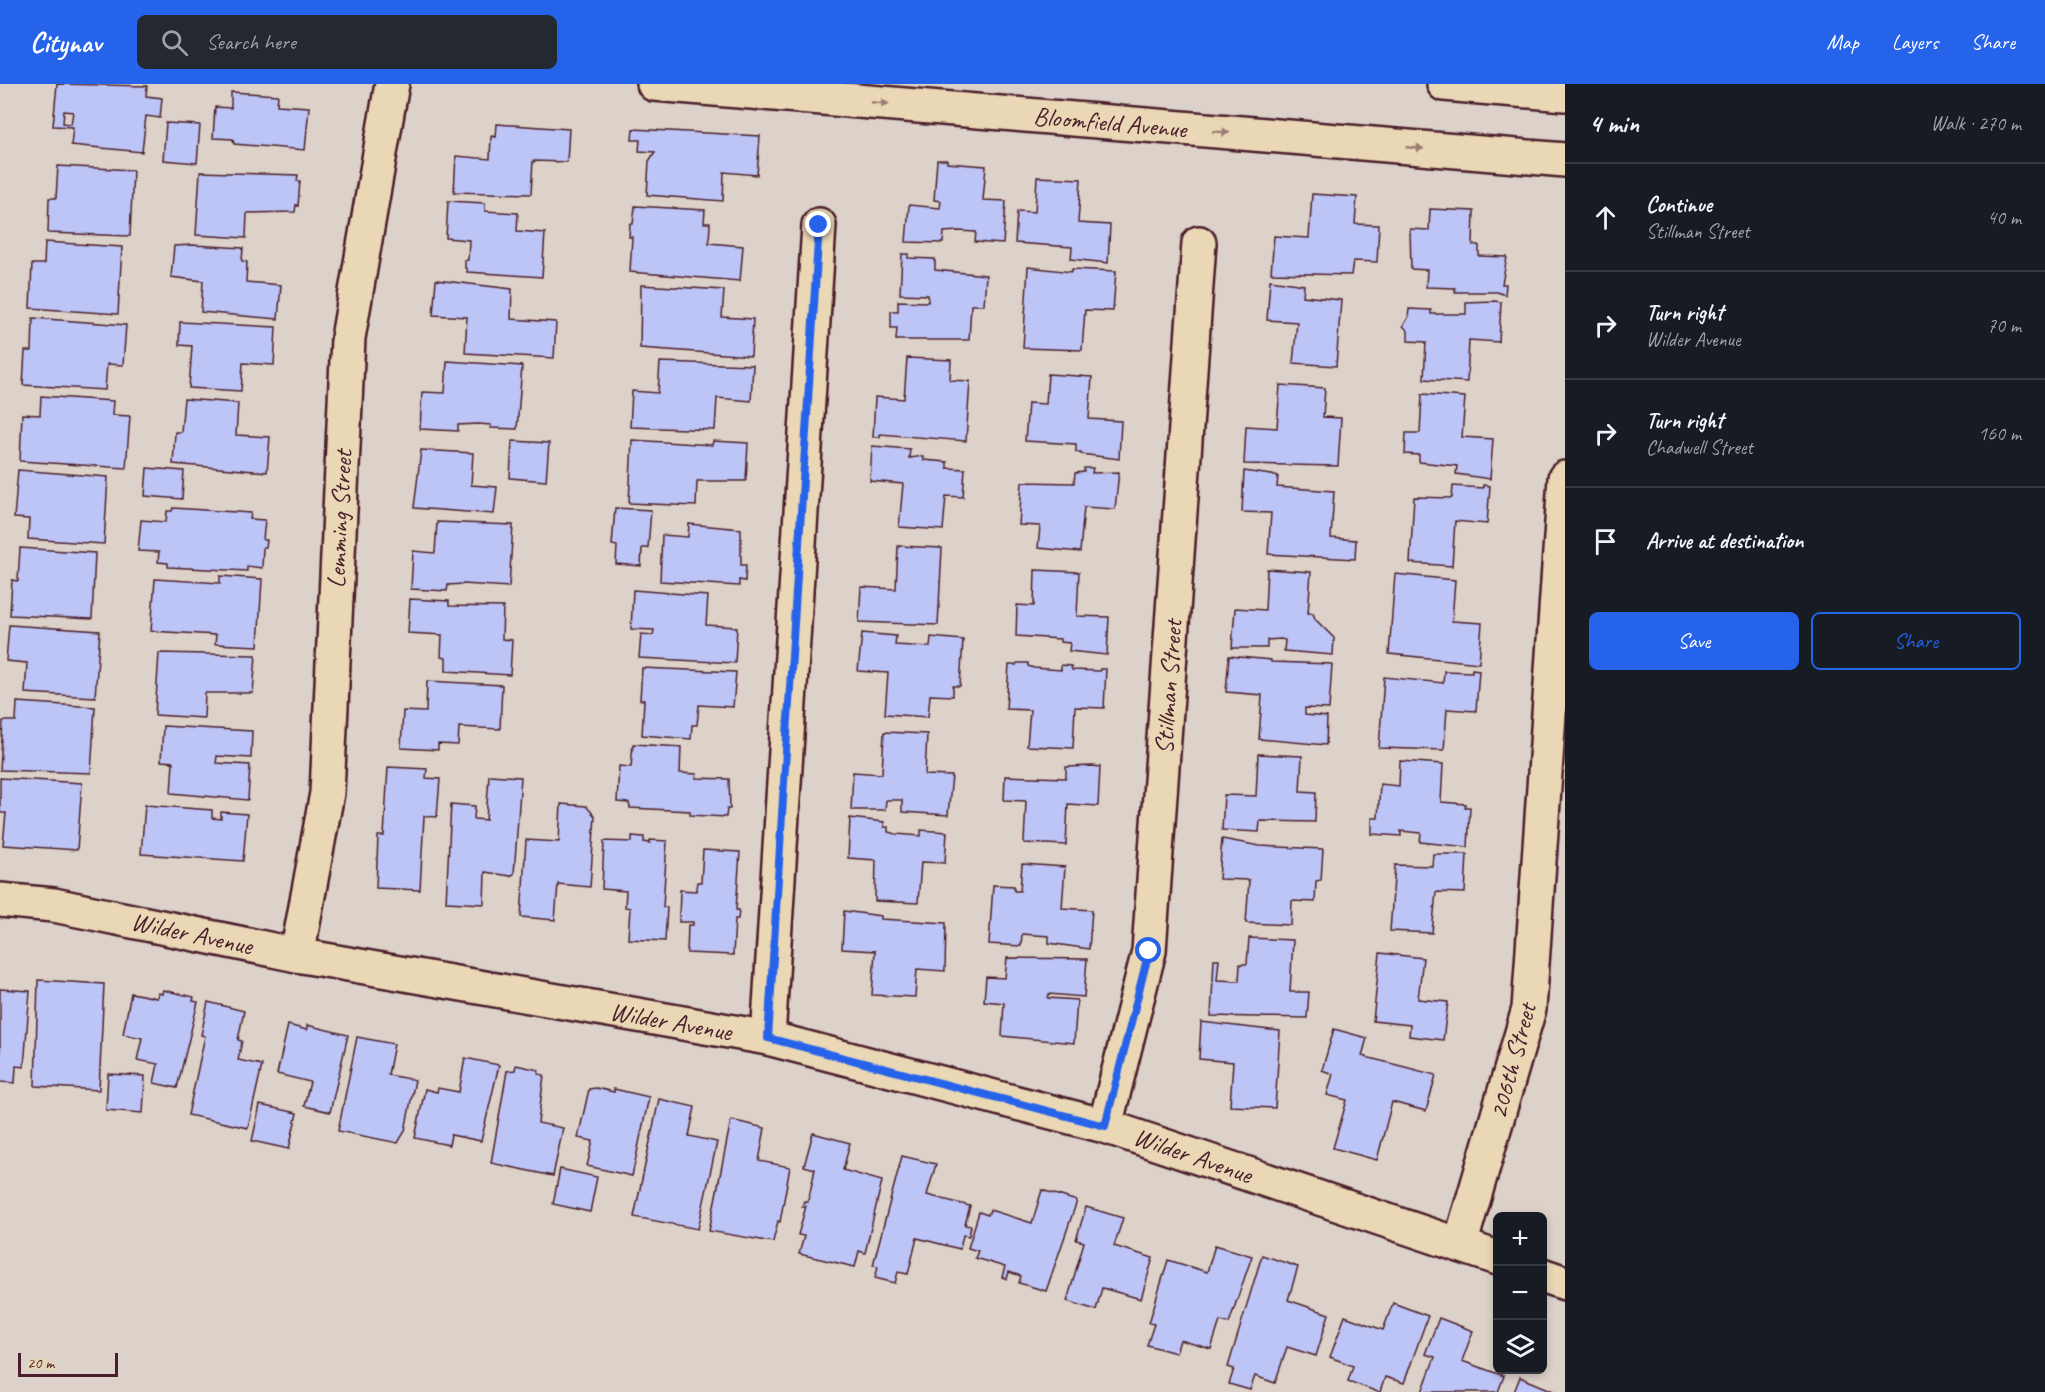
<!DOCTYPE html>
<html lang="en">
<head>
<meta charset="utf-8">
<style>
	body { margin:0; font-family:Caveat,sans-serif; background:#242831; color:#f1f3f6 }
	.controls { position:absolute; right:18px; bottom:18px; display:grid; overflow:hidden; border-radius:9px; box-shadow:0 3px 9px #0003 }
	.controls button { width:54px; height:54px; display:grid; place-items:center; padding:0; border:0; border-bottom:2px solid #363941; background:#171b24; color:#f1f3f6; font:30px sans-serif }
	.scale { position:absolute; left:18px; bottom:15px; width:100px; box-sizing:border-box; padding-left:6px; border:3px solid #4a1f2b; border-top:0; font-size:16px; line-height:21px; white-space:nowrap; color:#4a1f2b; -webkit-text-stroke:4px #ead7b5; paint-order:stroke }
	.stop { position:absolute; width:18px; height:18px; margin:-14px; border:4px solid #2563eb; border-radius:50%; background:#fff }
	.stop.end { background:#2563eb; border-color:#fff; box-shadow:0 2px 6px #0008 }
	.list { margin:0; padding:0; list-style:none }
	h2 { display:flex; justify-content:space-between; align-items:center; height:78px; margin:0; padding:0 24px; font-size:26px }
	h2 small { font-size:20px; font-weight:400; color:#9ea1a6 }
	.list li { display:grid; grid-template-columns:39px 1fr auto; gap:18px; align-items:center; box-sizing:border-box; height:108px; padding:0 24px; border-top:2px solid #363941 }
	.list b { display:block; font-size:22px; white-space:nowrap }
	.list p { margin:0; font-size:20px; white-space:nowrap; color:#9ea1a6 }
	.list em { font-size:20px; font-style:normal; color:#9ea1a6 }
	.actions { display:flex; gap:12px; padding:18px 24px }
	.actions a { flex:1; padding:14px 0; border:2px solid #2563eb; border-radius:9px; text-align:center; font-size:21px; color:#2563eb }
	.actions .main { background:#2563eb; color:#fff }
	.icon { flex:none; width:33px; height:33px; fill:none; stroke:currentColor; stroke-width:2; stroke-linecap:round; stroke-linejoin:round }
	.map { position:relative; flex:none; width:1565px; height:1308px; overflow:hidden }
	header { display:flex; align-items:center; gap:36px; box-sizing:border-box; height:84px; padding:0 30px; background:#2563eb; color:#fff }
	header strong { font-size:28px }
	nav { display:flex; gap:33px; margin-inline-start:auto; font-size:21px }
	.search { width:420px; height:54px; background:#242831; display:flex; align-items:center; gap:15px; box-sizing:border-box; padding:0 21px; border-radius:9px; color:#9ea1a6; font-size:22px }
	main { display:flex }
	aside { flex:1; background:#171b24 }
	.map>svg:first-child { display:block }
</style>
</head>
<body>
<header>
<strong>Citynav</strong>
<div class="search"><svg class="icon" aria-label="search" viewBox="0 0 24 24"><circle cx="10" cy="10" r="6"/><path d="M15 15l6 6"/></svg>Search here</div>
<nav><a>Map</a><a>Layers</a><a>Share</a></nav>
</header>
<main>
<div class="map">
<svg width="1565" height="1308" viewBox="0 0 1565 1308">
	<rect width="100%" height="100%" fill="#dcd2c9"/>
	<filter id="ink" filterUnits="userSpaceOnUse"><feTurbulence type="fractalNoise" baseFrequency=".0167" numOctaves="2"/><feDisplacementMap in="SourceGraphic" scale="12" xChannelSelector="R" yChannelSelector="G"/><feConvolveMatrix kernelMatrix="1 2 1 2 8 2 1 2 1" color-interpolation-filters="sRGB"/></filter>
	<g filter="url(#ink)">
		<!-- building -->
		<g fill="#bdc5f7" stroke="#4a1f2b" stroke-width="1.5" fill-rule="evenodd">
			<path d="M57,0l90,2 -1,10 16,2 -2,20 -14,-2 -4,36 -71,-7 2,-18 -20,-1zM64,27l9,1 -2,12 -8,-1z"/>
			<polygon points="231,8 278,11 277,21 309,23 305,66 234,60 233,55 213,54 215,23 231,24"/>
			<polygon points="166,39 200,41 197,79 163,76"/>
			<polygon points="497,40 569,45 567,78 533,77 531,110 454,108 456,72 490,75 491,52 496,53"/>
			<polygon points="633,45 760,52 757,91 724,88 723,117 647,111 649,77 655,68 639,67 640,56 632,56"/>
			<polygon points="937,76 947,76 947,79 986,82 983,116 1006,117 1003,160 975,158 976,148 958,147 944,148 943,159 906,158 909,121 940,124 941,117 934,116"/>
			<polygon points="58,82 133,86 130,152 48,149 49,114 56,114"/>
			<polygon points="200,88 298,91 297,97 300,97 298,122 296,121 295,128 247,129 246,154 196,151"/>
			<polygon points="1037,93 1081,95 1078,139 1110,141 1108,179 1071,175 1072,163 1015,159 1017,127 1035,128"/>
			<polygon points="1312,110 1357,113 1355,140 1379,141 1377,178 1353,177 1351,191 1271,189 1274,152 1309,154"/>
			<polygon points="448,117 485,119 485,127 518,129 517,147 545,149 542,193 467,188 467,185 465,184 465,176 468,176 469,156 446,154"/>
			<polygon points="635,122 705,126 704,139 710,139 709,159 743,162 740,197 630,188 632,153 629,153 630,140 633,140"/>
			<polygon points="1430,125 1474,127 1473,161 1479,161 1479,172 1507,173 1502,200 1506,200 1505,211 1497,208 1455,208 1455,204 1426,203 1427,186 1411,185 1410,145 1429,146"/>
			<polygon points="45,158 122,163 118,230 30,224 32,180 44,180"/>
			<polygon points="193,161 243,164 242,177 247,178 246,198 281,201 278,235 201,228 203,197 171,193 174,162"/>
			<polygon points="902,170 909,170 908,174 935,175 935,186 986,191 984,221 971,221 969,256 896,256 897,244 891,244 891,227 898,227 898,217 928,218 928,211 900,210"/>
			<polygon points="1028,183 1072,188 1072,185 1116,187 1113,227 1085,226 1082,266 1023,264"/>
			<polygon points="436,196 512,205 511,235 556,238 554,274 465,269 467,233 433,231"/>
			<polygon points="1270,196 1304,201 1303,212 1341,216 1336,282 1293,279 1297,238 1267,236"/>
			<polygon points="641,201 724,206 722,233 753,235 751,272 640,264"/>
			<polygon points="1494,217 1501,218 1499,258 1469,256 1467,298 1424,295 1426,258 1408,257 1408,247 1403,242 1408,234 1409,225 1431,226 1431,230 1466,230 1466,218"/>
			<polygon points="33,234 126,241 123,281 107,280 105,306 23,301 25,267 32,267"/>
			<polygon points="180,238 276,243 274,281 243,279 241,307 189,304 192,262 179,261"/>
			<polygon points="907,274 951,276 950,296 970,297 966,357 880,350 880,353 873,353 875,313 904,315"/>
			<polygon points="447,277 522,282 517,345 491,344 491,341 478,340 458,341 458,347 420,345 422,308 445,309"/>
			<polygon points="660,278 753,281 751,317 717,314 715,346 630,343 632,307 658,309"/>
			<polygon points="1048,290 1092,293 1089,335 1121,337 1119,375 1081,370 1081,368 1076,368 1076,360 1025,357 1028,319 1046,320"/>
			<polygon points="1280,301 1325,304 1323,333 1341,334 1338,382 1244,380 1246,342 1277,344"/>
			<polygon points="1422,310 1465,313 1462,353 1493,355 1490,395 1456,390 1457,382 1419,378 1419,371 1405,370 1406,349 1420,349"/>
			<polygon points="41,312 113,317 112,331 130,332 126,384 20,377 22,330 40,331"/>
			<polygon points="184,315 238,319 236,351 270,353 267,388 173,380 175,348 181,348"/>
			<polygon points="632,356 712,361 713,357 748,359 746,397 697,397 696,422 629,419"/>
			<polygon points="512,357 549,359 546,397 510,394"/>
			<polygon points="872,362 910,365 909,374 923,372 923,376 947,378 947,384 965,385 963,413 946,412 943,446 899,443 903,400 870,397"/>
			<polygon points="421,366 473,369 471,401 497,403 494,430 414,424"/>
			<polygon points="147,384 184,387 182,415 145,412"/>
			<polygon points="1084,384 1093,384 1092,389 1119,388 1115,425 1084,423 1080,468 1038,464 1040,442 1019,441 1022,398 1074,399 1075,389 1084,388"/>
			<polygon points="18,386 108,393 104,460 28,455 29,435 14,434"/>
			<polygon points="1244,387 1278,392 1277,403 1334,407 1331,454 1356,456 1355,475 1268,470 1271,429 1242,428"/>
			<polygon points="1483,401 1490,402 1487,440 1455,437 1452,482 1410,479 1414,413 1452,414 1453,402 1483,404"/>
			<polygon points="173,424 251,429 250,435 265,436 263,456 267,456 266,463 263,463 262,484 247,482 247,487 168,483 168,479 158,478 159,468 138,467 141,436 166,438 167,427 172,427"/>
			<polygon points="615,424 651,426 648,464 642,464 641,482 616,480 617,462 612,461"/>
			<polygon points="437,438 513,441 509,503 463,500 448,501 447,507 411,505 413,467 435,469"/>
			<polygon points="689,440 741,445 741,481 746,481 745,497 739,496 739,502 660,497 662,451 688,453"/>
			<polygon points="898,462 942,464 938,541 859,538 861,503 896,505"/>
			<polygon points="20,464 95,469 92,535 10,531 12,496 18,497"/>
			<polygon points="1267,485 1311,488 1308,529 1313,529 1315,535 1334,554 1333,571 1284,567 1285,556 1281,555 1267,556 1267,564 1232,564 1235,524 1265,526"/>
			<polygon points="1035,486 1079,488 1077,532 1109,533 1107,571 1069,567 1070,559 1060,558 1060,555 1016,552 1017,521 1034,522"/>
			<polygon points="1395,490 1455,496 1452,537 1482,539 1479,579 1389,570"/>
			<polygon points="220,492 262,495 258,562 215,560 216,551 151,547 155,495 220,499"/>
			<polygon points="633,506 708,512 706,541 737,543 735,579 639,574 641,550 653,551 654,546 631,545"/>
			<polygon points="410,515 449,517 449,522 503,523 502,555 512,556 510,591 446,587 446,574 441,573 442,551 408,549"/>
			<polygon points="9,541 100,547 95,613 25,609 27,579 6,577"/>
			<polygon points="862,549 896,552 895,561 930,563 931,553 963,556 960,602 953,602 953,612 930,611 928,633 885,630 888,589 858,587"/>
			<polygon points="159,569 256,571 253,609 205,609 204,634 155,631"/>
			<polygon points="1229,572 1271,576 1271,578 1332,580 1329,625 1305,624 1305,631 1327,633 1326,661 1259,655 1262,611 1226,608"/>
			<polygon points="1017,579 1028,579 1028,582 1034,584 1061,586 1061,581 1071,582 1072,586 1100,587 1100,585 1106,585 1104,624 1075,623 1073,664 1027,662 1030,626 1006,625 1009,581 1016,581"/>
			<polygon points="642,584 736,588 733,623 699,621 697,641 692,641 691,655 642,651 644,616 640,616"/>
			<polygon points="1472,585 1479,586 1476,627 1447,625 1444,666 1379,664 1384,593 1443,599 1444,587 1472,588"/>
			<polygon points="427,597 502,601 500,645 459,643 458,661 438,660 438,666 401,664 403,627 426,628"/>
			<polygon points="17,618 95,623 91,689 0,686 3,637 16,637"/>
			<polygon points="163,642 252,647 251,674 217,672 216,679 250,681 248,716 171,709 173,678 161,677"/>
			<polygon points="884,648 927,650 925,691 952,692 948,731 902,728 902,716 886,716 885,726 851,726 853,688 882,690"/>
			<polygon points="633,660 681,663 680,689 697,690 696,694 729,695 730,725 727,725 726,733 690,731 690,727 630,724 629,719 617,718 619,682 631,683"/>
			<polygon points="1258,670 1302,672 1300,707 1316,708 1315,738 1260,737 1259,748 1222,746 1224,711 1256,712"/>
			<polygon points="1400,677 1443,680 1441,718 1466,720 1465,723 1470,723 1468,763 1420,758 1421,749 1401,747 1401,752 1372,750 1372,734 1378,734 1380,700 1399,702"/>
			<polygon points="1093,682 1100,683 1098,722 1068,720 1066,761 1024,759 1026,717 1004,716 1005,692 1066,694 1066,683"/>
			<polygon points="388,683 427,685 426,694 440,695 437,733 424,732 420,806 376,804 378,752 384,752"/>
			<polygon points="489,691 521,693 514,790 510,792 485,788 484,820 446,818 451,720 475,722 474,735 486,736"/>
			<polygon points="0,694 82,699 77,766 3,761 6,729 0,729"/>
			<polygon points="561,720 586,722 595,732 590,803 558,800 555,836 521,833 526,756 559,758"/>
			<polygon points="145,721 212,726 212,734 221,735 221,728 247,730 243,777 141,770"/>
			<polygon points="850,734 884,738 884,743 888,743 888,748 896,750 921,752 921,746 947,748 945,779 921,778 918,819 875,817 876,776 848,774"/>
			<polygon points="632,752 644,753 644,758 650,759 650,756 667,757 663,823 667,823 665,857 628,855 630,824 625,823 626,807 602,805 604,757 632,758"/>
			<polygon points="1222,755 1260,762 1323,765 1321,796 1316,797 1315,818 1292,817 1291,841 1246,839 1249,796 1219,795"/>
			<polygon points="703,766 740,768 736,826 739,826 738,835 735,835 733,871 687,869 688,841 693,841 693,838 679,838 680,806 696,807 697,798 701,798"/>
			<polygon points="1433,770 1467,770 1465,809 1436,808 1432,849 1390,847 1395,781 1432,782"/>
			<polygon points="1022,780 1065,783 1062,824 1092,826 1089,865 1049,859 1049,852 1022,850 1021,862 989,860 993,801 1014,802 1014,807 1020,807"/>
			<polygon points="844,827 881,832 881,835 946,839 945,887 917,885 915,913 872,911 875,867 842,865"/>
			<polygon points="1249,854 1293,856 1290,908 1309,908 1307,934 1211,932 1214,875 1219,875 1217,896 1239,897 1240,880 1247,880"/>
			<polygon points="1380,869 1423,874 1418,915 1448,918 1443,956 1409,952 1410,941 1373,937"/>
			<polygon points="1007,874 1087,875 1084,913 1049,910 1048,914 1077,916 1074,959 1002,952 1004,919 984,917 986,893 1005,894"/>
			<polygon points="38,896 104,900 99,1006 35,1002"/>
			<polygon points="0,905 30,907 24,983 16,982 15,999 0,998"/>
			<polygon points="163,906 194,913 193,917 198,918 177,1004 154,999 158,980 137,976 142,954 123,950 131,909 157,914 158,909 162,910"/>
			<polygon points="208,918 244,927 238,956 242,957 238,976 262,981 248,1044 188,1031 205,952 201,951"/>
			<polygon points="1201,938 1280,947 1275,1024 1230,1022 1233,978 1199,975"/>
			<polygon points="288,941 307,946 307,941 348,951 330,1028 304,1022 310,998 277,990"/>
			<polygon points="1334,945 1367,954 1362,972 1436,991 1426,1027 1392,1018 1377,1076 1333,1064 1347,1016 1327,1011 1333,990 1322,986"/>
			<polygon points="357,953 394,960 388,991 415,996 405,1047 398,1059 338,1047"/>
			<polygon points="465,974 499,981 481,1057 451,1051 449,1061 415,1054 425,1005 437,1008 438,1004 459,1008"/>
			<polygon points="516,981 539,986 538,990 544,991 538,1039 563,1044 553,1092 491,1079 507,987 515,986"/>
			<polygon points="108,990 145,992 143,1029 106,1026"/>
			<polygon points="596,1004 614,1008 614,1005 649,1013 632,1092 587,1082 593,1057 578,1054 589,1005"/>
			<polygon points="659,1015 695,1023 689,1052 717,1058 698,1145 634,1133"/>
			<polygon points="260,1021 297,1029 289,1065 252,1057"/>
			<polygon points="731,1036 765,1044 759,1077 790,1083 780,1138 778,1137 773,1158 709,1147"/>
			<polygon points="813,1049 850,1059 843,1086 882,1097 865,1169 859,1167 855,1183 799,1170 804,1152 798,1151 806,1122 802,1122 804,1117 808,1118 815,1085 804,1082"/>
			<polygon points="902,1072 936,1080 927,1111 970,1122 965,1141 971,1142 969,1152 963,1151 960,1165 917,1154 908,1190 898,1188 895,1199 875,1194 878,1182 873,1181"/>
			<polygon points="560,1085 597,1093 590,1128 553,1120"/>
			<polygon points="1042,1106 1077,1117 1046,1207 1019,1199 1021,1192 1009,1188 1007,1195 1002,1193 1005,1183 975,1174 978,1167 968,1164 979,1128 988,1131 990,1126 1032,1139"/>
			<polygon points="1086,1123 1123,1134 1114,1162 1153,1174 1141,1215 1102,1204 1096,1226 1067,1217 1084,1158 1076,1156"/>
			<polygon points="1215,1161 1252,1172 1229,1239 1220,1237 1211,1265 1180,1256 1176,1269 1147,1261 1154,1240 1149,1239 1168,1176 1207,1188"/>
			<polygon points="1262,1171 1298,1183 1288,1216 1329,1230 1316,1272 1287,1263 1275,1299 1255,1292 1250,1306 1229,1300 1234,1285 1228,1283"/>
			<polygon points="1393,1219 1428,1232 1404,1299 1385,1293 1380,1308 1378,1308 1348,1297 1353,1282 1330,1273 1345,1232 1383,1246"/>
			<polygon points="1439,1234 1473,1247 1462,1277 1504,1292 1498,1308 1422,1308 1435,1273 1425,1270"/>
			<polygon points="1520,1293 1556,1308 1514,1308"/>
		</g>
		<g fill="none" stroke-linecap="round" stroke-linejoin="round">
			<!-- minor casing -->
			<g stroke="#4a1f2b" stroke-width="38">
				<g id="minor">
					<polyline points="654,0 1565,76"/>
					<polyline points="1444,0 1565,10"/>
					<polyline points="0,816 54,821 297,871 768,954 1105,1042 1498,1174"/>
					<polyline points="297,871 327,709 348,254 392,0"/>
					<polyline points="768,954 819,141"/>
					<polyline points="1105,1042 1149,867 1199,159"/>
					<polyline points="1460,1161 1529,925 1565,394"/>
					<polyline points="1542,1191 1565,1199"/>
				</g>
			</g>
			<!-- minor -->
			<use href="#minor" stroke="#ead7b5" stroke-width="33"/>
		</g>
		<!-- one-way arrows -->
		<defs><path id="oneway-solid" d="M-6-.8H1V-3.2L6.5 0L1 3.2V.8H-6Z" transform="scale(1.5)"/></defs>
		<g fill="#9a7b70">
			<use href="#oneway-solid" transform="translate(880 19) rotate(5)"/>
			<use href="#oneway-solid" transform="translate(1221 48) rotate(5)"/>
			<use href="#oneway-solid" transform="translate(1415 64) rotate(5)"/>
		</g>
	</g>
	<g fill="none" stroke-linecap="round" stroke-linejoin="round" filter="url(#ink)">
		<!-- route -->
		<polyline stroke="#2563eb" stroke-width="8" points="819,141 768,954 1105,1042 1149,867"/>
	</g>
	<g text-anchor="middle" stroke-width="5" stroke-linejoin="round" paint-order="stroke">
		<!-- street labels -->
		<g font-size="26" fill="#4a1f2b" stroke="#ead7b5">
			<text transform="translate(1110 38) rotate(5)" y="9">Bloomfield Avenue</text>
			<text transform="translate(339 435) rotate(-87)" y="9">Lemming Street</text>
			<text transform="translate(1168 603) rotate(-86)" y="9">Stillman Street</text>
			<text transform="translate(192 849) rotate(12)" y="9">Wilder Avenue</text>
			<text transform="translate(671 937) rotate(10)" y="9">Wilder Avenue</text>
			<text transform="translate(1512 977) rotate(-75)" y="9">206th Street</text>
			<text transform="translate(1193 1071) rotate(19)" y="9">Wilder Avenue</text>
		</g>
	</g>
</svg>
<div class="controls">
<button>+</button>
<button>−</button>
<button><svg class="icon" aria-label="layers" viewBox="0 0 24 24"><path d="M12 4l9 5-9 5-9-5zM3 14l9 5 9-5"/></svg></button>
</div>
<div class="scale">20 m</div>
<div class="stop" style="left:1149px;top:867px"></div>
<div class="stop end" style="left:819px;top:141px"></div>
</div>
<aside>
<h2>4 min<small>Walk · 270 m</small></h2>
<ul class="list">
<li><svg class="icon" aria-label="ahead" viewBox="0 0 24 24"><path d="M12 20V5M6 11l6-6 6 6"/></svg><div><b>Continue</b><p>Stillman Street</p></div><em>40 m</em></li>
<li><svg class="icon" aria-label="right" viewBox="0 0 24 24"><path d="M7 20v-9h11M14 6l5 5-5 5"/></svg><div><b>Turn right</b><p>Wilder Avenue</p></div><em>70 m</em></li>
<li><svg class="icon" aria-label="right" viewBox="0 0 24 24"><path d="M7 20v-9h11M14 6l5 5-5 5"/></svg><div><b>Turn right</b><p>Chadwell Street</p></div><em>160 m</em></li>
<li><svg class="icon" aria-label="arrive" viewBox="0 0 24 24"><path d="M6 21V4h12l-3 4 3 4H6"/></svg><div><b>Arrive at destination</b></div></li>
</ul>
<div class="actions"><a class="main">Save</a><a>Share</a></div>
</aside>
</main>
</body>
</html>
